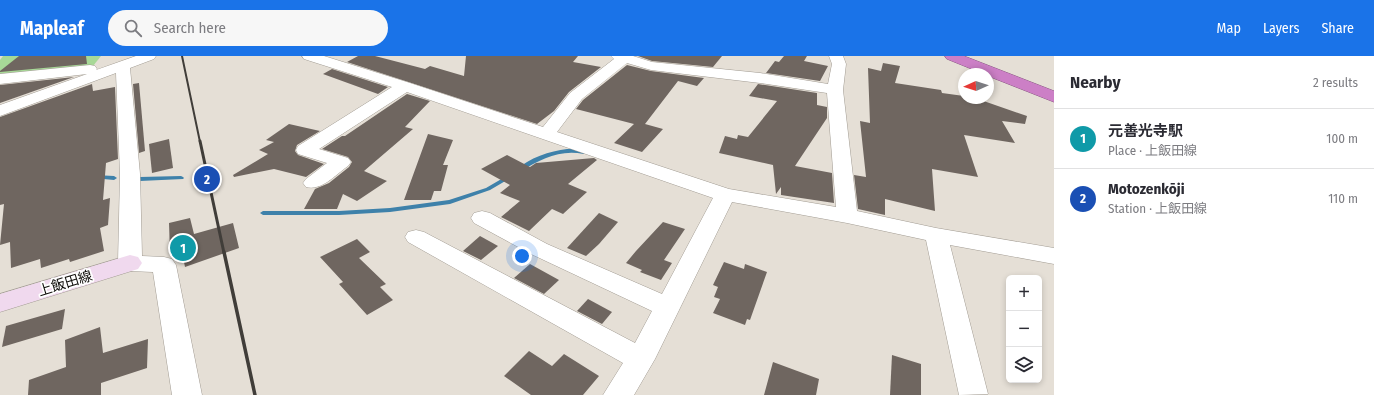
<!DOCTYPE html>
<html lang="en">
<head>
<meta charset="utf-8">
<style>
	body { margin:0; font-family:"Fira Sans Condensed","Noto Sans JP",sans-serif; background:#f7f7f7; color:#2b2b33 }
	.controls { position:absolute; right:12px; bottom:12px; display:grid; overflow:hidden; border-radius:6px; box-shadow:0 2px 6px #0003 }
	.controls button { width:36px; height:36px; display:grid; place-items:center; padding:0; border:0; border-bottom:1px solid #e1e1e2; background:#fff; color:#2b2b33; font:20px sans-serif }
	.compass { position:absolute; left:958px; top:12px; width:36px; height:36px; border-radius:50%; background:#fff; box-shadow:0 2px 6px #0003; rotate:267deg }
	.you { position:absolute; left:522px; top:200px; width:14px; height:14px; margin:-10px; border:3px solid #fff; border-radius:50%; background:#1a73e8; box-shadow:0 0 0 6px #1a73e833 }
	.badge { display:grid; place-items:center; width:26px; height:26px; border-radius:50%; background:#1a73e8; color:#fff; font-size:13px; font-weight:700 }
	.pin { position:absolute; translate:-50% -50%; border:2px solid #fff; box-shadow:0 1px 4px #0006 }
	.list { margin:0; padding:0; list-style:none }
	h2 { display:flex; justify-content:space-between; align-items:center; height:52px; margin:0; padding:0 16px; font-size:17px }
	h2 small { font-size:13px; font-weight:400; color:#7c7c81 }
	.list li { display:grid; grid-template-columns:26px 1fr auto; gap:12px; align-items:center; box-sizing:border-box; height:60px; padding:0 16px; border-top:1px solid #e1e1e2 }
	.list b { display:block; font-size:15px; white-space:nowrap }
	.list p { margin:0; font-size:13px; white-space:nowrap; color:#7c7c81 }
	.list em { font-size:13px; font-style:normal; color:#7c7c81 }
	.icon { flex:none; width:22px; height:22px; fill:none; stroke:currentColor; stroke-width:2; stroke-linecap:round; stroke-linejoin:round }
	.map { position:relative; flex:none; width:1054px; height:339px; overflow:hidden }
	header { display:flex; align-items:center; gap:24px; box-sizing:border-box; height:56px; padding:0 20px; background:#1a73e8; color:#fff }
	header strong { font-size:19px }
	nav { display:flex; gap:22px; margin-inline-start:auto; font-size:14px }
	.search { width:280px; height:36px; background:#f7f7f7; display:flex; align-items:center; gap:10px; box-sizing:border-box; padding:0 14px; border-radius:22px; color:#7c7c81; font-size:15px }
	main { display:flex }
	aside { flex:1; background:#fff }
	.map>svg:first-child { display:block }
</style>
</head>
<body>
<header>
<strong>Mapleaf</strong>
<div class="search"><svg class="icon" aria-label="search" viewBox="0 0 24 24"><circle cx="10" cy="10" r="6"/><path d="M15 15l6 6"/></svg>Search here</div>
<nav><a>Map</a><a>Layers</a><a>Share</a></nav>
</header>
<main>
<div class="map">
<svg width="1054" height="339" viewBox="0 0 1054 339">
	<rect width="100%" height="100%" fill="#e5dfd6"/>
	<!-- green -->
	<polygon fill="#a7d897" points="3,0 101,0 93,10 0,21 0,4"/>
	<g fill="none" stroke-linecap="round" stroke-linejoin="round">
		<!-- stream -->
		<g fill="#3e81aa" fill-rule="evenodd">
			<path d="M567,93h9l10,2 1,1 -3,2c-24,-5 -43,5 -63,17l-2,1 -3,-2c13,-12 34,-19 51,-21z"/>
			<polygon points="510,118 512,119 513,120 512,121 490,134 450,148 390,156 339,159 263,159 260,157 263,155 339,155 390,152 449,144 486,132"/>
			<polygon points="95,119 114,120 117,122 114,124 93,122 92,121 93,120"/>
			<polygon points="181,120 183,121 184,122 183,123 140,125 137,123 140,121"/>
		</g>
	</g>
	<!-- building -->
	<g fill="#6f6660">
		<polygon points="19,0 86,0 87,8 0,16 0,15"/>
		<polygon points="358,0 375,0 425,13 430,10 464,20 466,0 578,0 573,6 601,11 569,36 554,55 537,68 347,6"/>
		<polygon points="638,0 722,0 713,11 652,5"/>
		<polygon points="784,0 807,0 804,5 828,10 820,25 766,17 775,5 779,6"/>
		<polygon points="883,7 900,10 895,27 941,34 942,37 964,40 964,42 975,42 1027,60 1025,68 1002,65 1015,87 964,79 978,121 932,113 935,155 885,143 885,159 858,153 854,119 866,121 860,65 870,67 868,12 881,15"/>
		<polygon points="627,9 651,15 704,22 697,30 678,25 645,68 663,73 642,96 614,87 634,68 576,53 583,44"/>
		<polygon points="332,13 388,31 378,38 323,18"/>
		<polygon points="74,21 0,47 0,29"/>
		<polygon points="139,27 145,95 139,97 133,28"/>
		<polygon points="92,28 93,35 115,31 118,103 106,107 103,144 110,142 108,169 100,172 104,195 70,206 69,203 41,212 40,203 11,212 10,186 0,189 4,148 0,149 0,61"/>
		<polygon points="758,28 817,37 817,49 827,51 827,62 795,110 832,117 834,147 781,139 781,131 776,138 773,109 719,97 725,80 737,83 738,79 748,81 777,45 749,40"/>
		<polygon points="407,38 430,45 405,71 413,73 364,115 387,125 357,145 343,138 337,153 304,153 315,133 329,127 349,111 352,106 348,101 322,93 342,80 345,80"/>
		<polygon points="289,68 320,75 297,89 295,95 298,99 324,108 306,121 274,113 234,121 233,119 268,98 259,94 274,86 266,84"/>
		<polygon points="428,78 453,84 443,109 448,109 441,135 434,135 431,144 404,144"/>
		<polygon points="169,83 173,112 152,117 149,88"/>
		<polygon points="507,99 530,111 536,107 594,102 597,104 568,128 587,136 563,158 552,153 529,175 501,161 520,145 500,137 510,129 481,113"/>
		<polygon points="599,157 618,166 599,188 586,200 567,192"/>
		<polygon points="190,162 194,178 233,167 239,192 185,211 183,201 178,202 177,196 170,198 169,167"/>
		<polygon points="663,166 685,173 664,204 672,207 661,224 640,216 642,214 626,207 636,195"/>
		<polygon points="480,180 498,190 481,204 463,195"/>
		<polygon points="357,183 370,196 359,202 386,228 380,231 393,244 367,259 339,228 343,226 320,201"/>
		<polygon points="724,206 744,213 745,208 767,216 750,264 747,263 745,269 713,257 720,243 714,241 718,231 713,229"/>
		<polygon points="530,208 559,224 544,238 514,222"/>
		<polygon points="588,243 612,256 602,268 577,255"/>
		<polygon points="65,253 62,273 2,291 6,270"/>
		<polygon points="100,271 103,297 148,283 147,312 101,327 101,339 28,339 29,324 66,311 65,284"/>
		<polygon points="529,295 552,310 564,298 599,320 583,339 531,339 504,320"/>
		<polygon points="892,299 921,308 921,339 890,339"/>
		<polygon points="773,306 819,323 816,339 764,339"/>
	</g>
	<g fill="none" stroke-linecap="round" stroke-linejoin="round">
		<!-- street casing -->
		<g stroke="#a29c93" stroke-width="1">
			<g id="street">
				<polygon points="136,0 156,0 154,3 130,12 140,118 142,200 164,201 172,203 176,209 202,339 172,339 153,216 130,215 122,213 118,207 120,118 116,17 0,60 0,49 87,18 0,28 0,18 90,9 95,10 97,13 96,14"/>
				<path d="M302,0h22l86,27 133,44 27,-34 44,-34 -3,-3h22l19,6 108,11 68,11 4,-20 -3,-8h14l3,8 -3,26 14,121 79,17 118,20v16l-104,-19 38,149 -29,1 -33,-155 -79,-17 -115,-21 -77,157 -21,36h-31l20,-32 -215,-121 -3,-5 3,-5 8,-2 8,2 211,111 17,-32 -121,-57 -57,-31 -3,-5 3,-5 8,-2 8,2 57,31 115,50 51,-96 -306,-106 -88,57 29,9 3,4 -3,4c-13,9 -26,25 -42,21l-3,-4 3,-4 21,-16 -29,-9 -2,-4 2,-4 94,-59 -88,-28zM627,7l24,7 109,13 67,10 9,114 -107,-18 -172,-57 25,-33z"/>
			</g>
		</g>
		<!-- secondary casing -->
		<g stroke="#a29c93" stroke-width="1">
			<polygon id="secondary" points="130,199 138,201 142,207 138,213 0,256 0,238"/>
		</g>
		<!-- highway casing -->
		<g stroke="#8a5784" stroke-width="1">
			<polygon id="highway" points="945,0 964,0 1054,35 1054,46 988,20 988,18 984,18 947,3"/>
		</g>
		<!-- street -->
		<use href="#street" fill="#fff" fill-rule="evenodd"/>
		<!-- secondary -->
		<use href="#secondary" fill="#f0d9ee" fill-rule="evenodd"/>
		<!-- highway -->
		<use href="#highway" fill="#cc7fc6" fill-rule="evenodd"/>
		<!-- rail-far2 -->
		<polyline stroke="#403d39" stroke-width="2" points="182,0 200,86"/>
		<!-- rail-far1 -->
		<polyline stroke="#403d39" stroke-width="3" points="200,85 224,197"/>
		<!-- rail -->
		<polyline stroke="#403d39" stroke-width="3.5" points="224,196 255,339"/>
	</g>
	<g text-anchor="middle" stroke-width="3.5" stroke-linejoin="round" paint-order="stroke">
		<!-- street labels -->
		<g font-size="14" fill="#0f0d0a" stroke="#fff">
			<text transform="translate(65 227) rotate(-17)" y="5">上飯田線</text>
		</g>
	</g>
</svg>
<div class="controls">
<button>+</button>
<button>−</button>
<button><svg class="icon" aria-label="layers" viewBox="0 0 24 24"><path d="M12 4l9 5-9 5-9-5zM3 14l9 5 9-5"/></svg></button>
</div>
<svg class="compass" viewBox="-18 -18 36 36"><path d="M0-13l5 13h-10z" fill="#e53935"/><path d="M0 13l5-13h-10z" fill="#7c7c81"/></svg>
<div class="you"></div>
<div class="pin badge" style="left:183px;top:192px;background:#0f9aa8">1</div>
<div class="pin badge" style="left:207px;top:123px;background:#1a4fb4">2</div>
</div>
<aside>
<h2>Nearby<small>2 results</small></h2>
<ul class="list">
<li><span class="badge" style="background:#0f9aa8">1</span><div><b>元善光寺駅</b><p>Place · 上飯田線</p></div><em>100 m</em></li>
<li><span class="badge" style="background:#1a4fb4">2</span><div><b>Motozenkōji</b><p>Station · 上飯田線</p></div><em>110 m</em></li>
</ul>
</aside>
</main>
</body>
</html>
